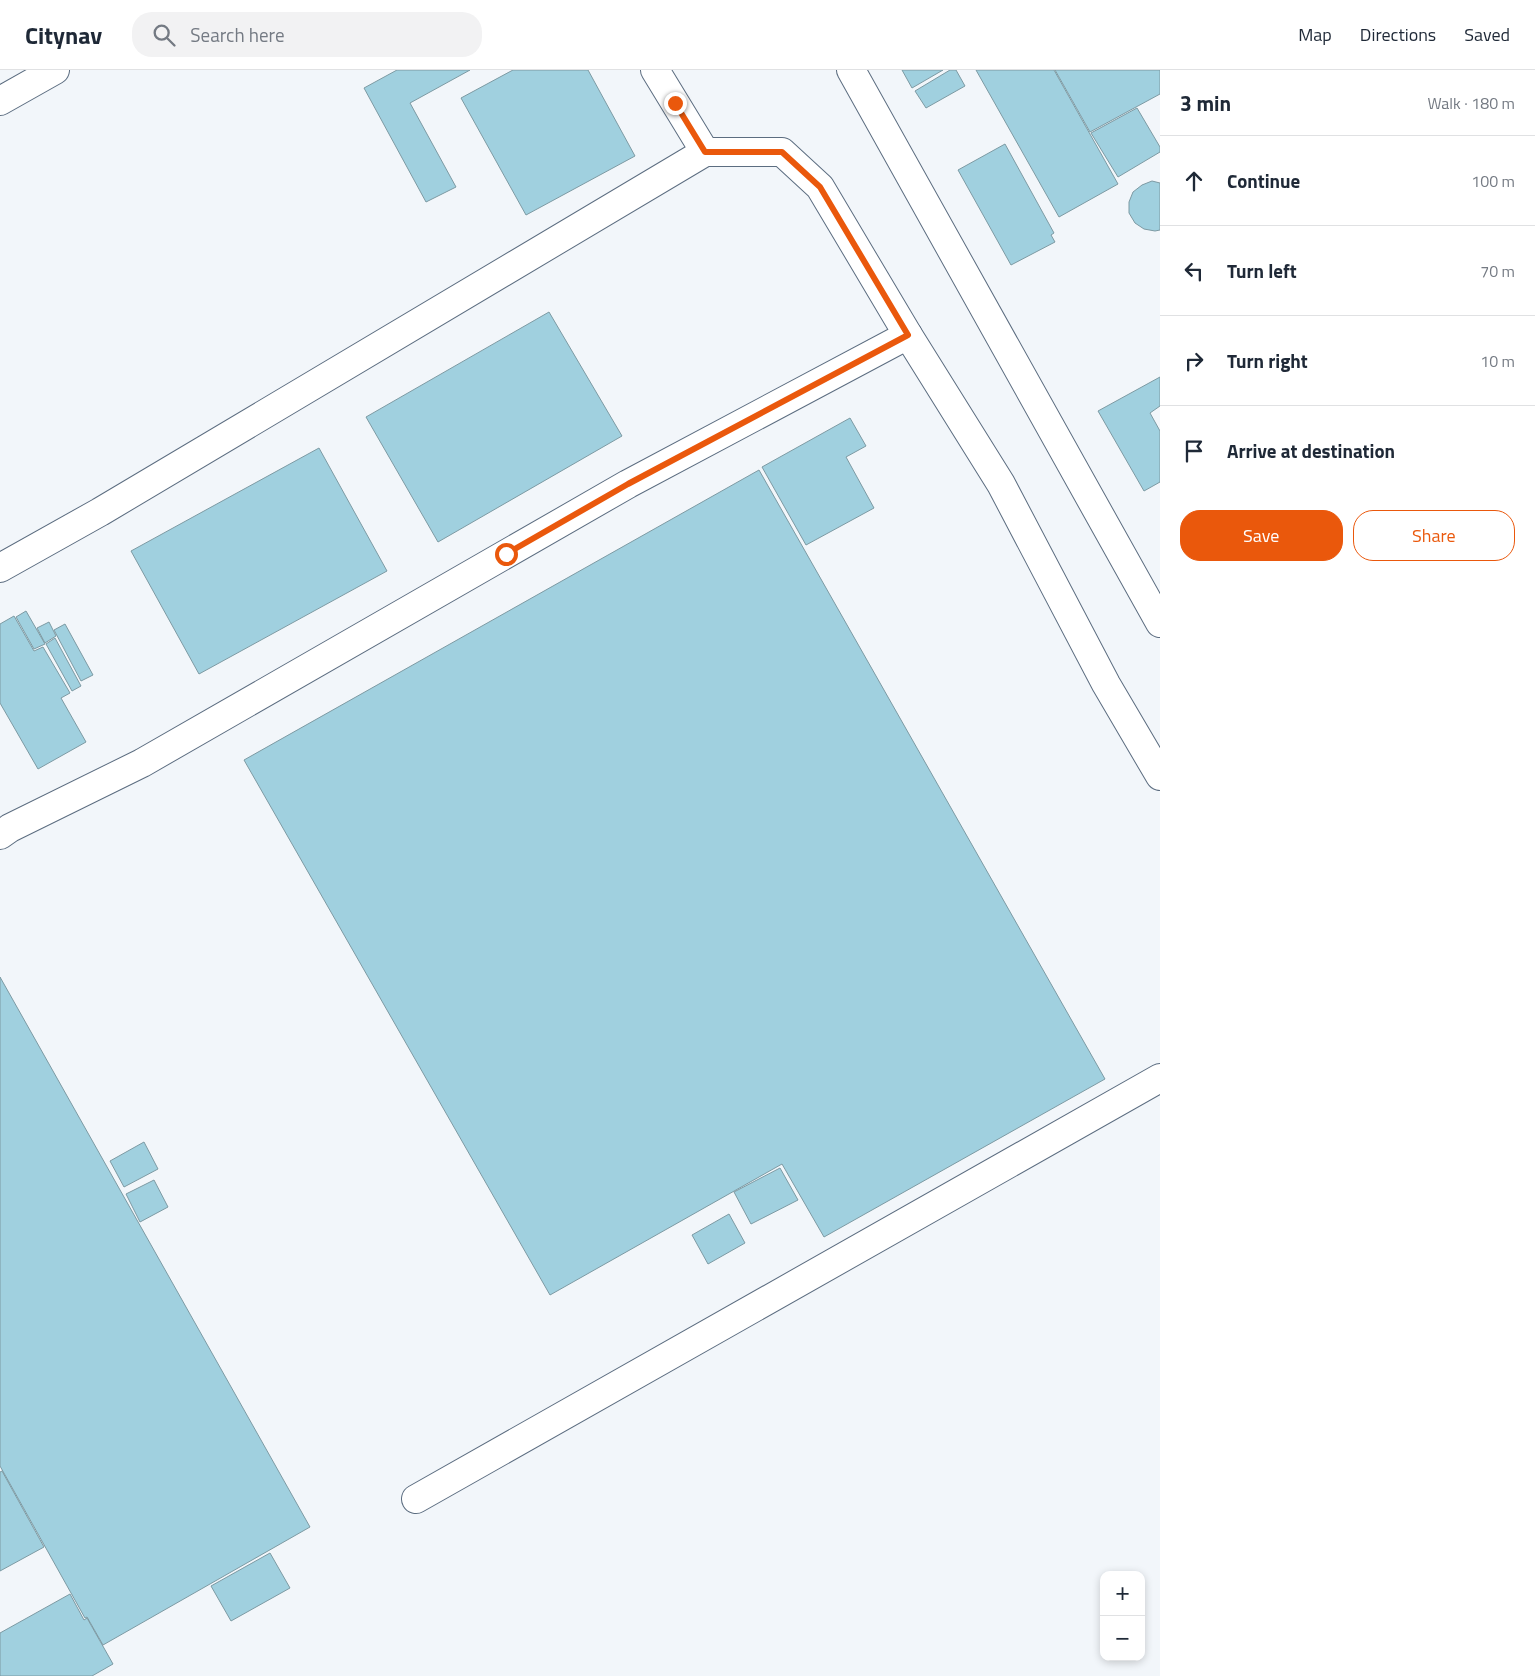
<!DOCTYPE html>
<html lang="en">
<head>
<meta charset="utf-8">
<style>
	body { margin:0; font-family:"Titillium Web",sans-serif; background:#f2f2f3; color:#1f2937 }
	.controls { position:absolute; right:15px; bottom:15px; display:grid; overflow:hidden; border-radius:10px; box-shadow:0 2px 8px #0003 }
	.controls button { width:45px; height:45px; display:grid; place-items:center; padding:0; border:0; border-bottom:1px solid #e0e1e3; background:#fff; color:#1f2937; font:25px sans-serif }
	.stop { position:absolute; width:15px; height:15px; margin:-11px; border:4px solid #ea580c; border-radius:50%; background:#fff }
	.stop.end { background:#ea580c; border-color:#fff; box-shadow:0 1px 5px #0008 }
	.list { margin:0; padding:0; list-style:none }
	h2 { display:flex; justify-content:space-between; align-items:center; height:65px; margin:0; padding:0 20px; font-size:21px }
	h2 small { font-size:16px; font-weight:400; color:#747a83 }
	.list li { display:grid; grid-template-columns:32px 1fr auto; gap:15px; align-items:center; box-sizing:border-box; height:90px; padding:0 20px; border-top:1px solid #e0e1e3 }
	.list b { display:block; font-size:19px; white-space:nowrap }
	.list em { font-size:16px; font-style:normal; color:#747a83 }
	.actions { display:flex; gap:10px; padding:15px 20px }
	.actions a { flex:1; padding:11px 0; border:1px solid #ea580c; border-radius:20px; text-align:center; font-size:18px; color:#ea580c }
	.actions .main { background:#ea580c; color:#fff }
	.icon { flex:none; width:28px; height:28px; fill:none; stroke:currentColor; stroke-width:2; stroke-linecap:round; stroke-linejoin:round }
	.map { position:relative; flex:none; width:1160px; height:1606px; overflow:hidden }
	header { display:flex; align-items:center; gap:30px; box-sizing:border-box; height:70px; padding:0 25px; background:#fff; border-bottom:1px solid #e0e1e3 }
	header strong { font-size:24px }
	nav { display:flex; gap:28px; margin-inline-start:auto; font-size:18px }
	.search { width:350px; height:45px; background:#f2f2f3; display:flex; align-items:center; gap:12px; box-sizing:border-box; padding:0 18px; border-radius:20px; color:#747a83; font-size:19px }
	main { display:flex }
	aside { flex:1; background:#fff }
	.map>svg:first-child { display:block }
</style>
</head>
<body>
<header>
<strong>Citynav</strong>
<div class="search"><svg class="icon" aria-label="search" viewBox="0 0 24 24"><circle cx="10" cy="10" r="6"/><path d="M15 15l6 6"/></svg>Search here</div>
<nav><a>Map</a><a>Directions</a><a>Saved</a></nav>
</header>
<main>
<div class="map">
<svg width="1160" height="1606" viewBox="0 0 1160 1606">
	<rect width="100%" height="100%" fill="#f2f6fa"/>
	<!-- building -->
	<g fill="#a0d0df" stroke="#7d9aa3">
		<polygon points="397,0 470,0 410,33 456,117 426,132 364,18"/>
		<polygon points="513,0 588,0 635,86 526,145 461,28"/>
		<polygon points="902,0 943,0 912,18"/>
		<polygon points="950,0 956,0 965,16 926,38 915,21"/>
		<polygon points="976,0 1054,0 1118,114 1059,147"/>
		<polygon points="1055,0 1160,0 1160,24 1090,62"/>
		<polygon points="1137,38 1160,77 1160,82 1118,107 1091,63"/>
		<polygon points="1005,74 1054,163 1051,165 1055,172 1011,195 958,100"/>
		<polygon points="1152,111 1160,113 1160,160 1155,161 1144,159 1135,153 1129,143 1129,132 1133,122 1142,115"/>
		<polygon points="549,242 622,366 438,472 366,347"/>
		<polygon points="1160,307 1160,336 1150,343 1160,361 1160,412 1144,421 1098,341"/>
		<polygon points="850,348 866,376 846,387 874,438 806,475 762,397"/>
		<polygon points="319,378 387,501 199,604 131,481"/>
		<polygon points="759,400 1105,1009 824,1167 782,1094 550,1225 244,690"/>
		<polygon points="26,541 45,574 34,579 16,547"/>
		<polygon points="14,546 34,581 43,577 70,623 61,628 86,672 38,699 0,633 0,554"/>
		<polygon points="49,552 56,566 45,573 37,558"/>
		<polygon points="65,554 93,605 81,611 54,560"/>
		<polygon points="55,568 81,616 72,621 46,574"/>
		<polygon points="0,907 310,1457 103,1575 87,1547 85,1548 0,1396"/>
		<polygon points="144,1072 158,1099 124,1117 110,1091"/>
		<polygon points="780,1098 798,1130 751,1154 734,1122"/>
		<polygon points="154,1110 168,1137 140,1152 126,1124"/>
		<polygon points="729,1144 745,1173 708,1194 692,1165"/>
		<polygon points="2,1401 44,1477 0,1501 0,1402"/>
		<polygon points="270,1483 290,1518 231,1551 211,1516"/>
		<polygon points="70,1524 84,1550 87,1548 113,1594 92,1606 0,1606 0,1563"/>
	</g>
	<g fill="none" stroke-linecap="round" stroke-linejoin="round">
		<!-- minor casing -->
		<g stroke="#5c6d80" stroke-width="30">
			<g id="minor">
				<polyline points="655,0 705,82 782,82 820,117 908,265 1001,414 1106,614 1160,706"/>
				<polyline points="851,0 1160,553"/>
				<polyline points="0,31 55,0"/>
				<polyline points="0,498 100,442 705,82"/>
				<polyline points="0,765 10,758 142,693 628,414 908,265"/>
				<polyline points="416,1429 1160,1008"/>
			</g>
		</g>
		<!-- minor -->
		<use href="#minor" stroke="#fff" stroke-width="28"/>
	</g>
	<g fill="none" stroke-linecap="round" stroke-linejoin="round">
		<!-- route -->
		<polyline stroke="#ea580c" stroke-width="6" points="506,484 628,414 908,265 820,117 782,82 705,82 675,33"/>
	</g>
</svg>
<div class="controls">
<button>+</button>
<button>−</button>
</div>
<div class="stop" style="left:506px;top:484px"></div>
<div class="stop end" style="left:675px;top:33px"></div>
</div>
<aside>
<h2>3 min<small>Walk · 180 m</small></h2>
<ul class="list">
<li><svg class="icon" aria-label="ahead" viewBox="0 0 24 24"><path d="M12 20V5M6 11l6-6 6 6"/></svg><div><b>Continue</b></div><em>100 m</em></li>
<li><svg class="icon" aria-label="left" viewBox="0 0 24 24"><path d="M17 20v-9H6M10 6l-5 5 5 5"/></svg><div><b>Turn left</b></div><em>70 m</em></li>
<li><svg class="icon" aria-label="right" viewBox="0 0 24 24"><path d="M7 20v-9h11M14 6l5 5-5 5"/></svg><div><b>Turn right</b></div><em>10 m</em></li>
<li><svg class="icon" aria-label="arrive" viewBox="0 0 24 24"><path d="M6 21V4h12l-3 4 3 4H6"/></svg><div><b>Arrive at destination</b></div></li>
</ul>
<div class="actions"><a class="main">Save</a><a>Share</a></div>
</aside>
</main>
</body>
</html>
